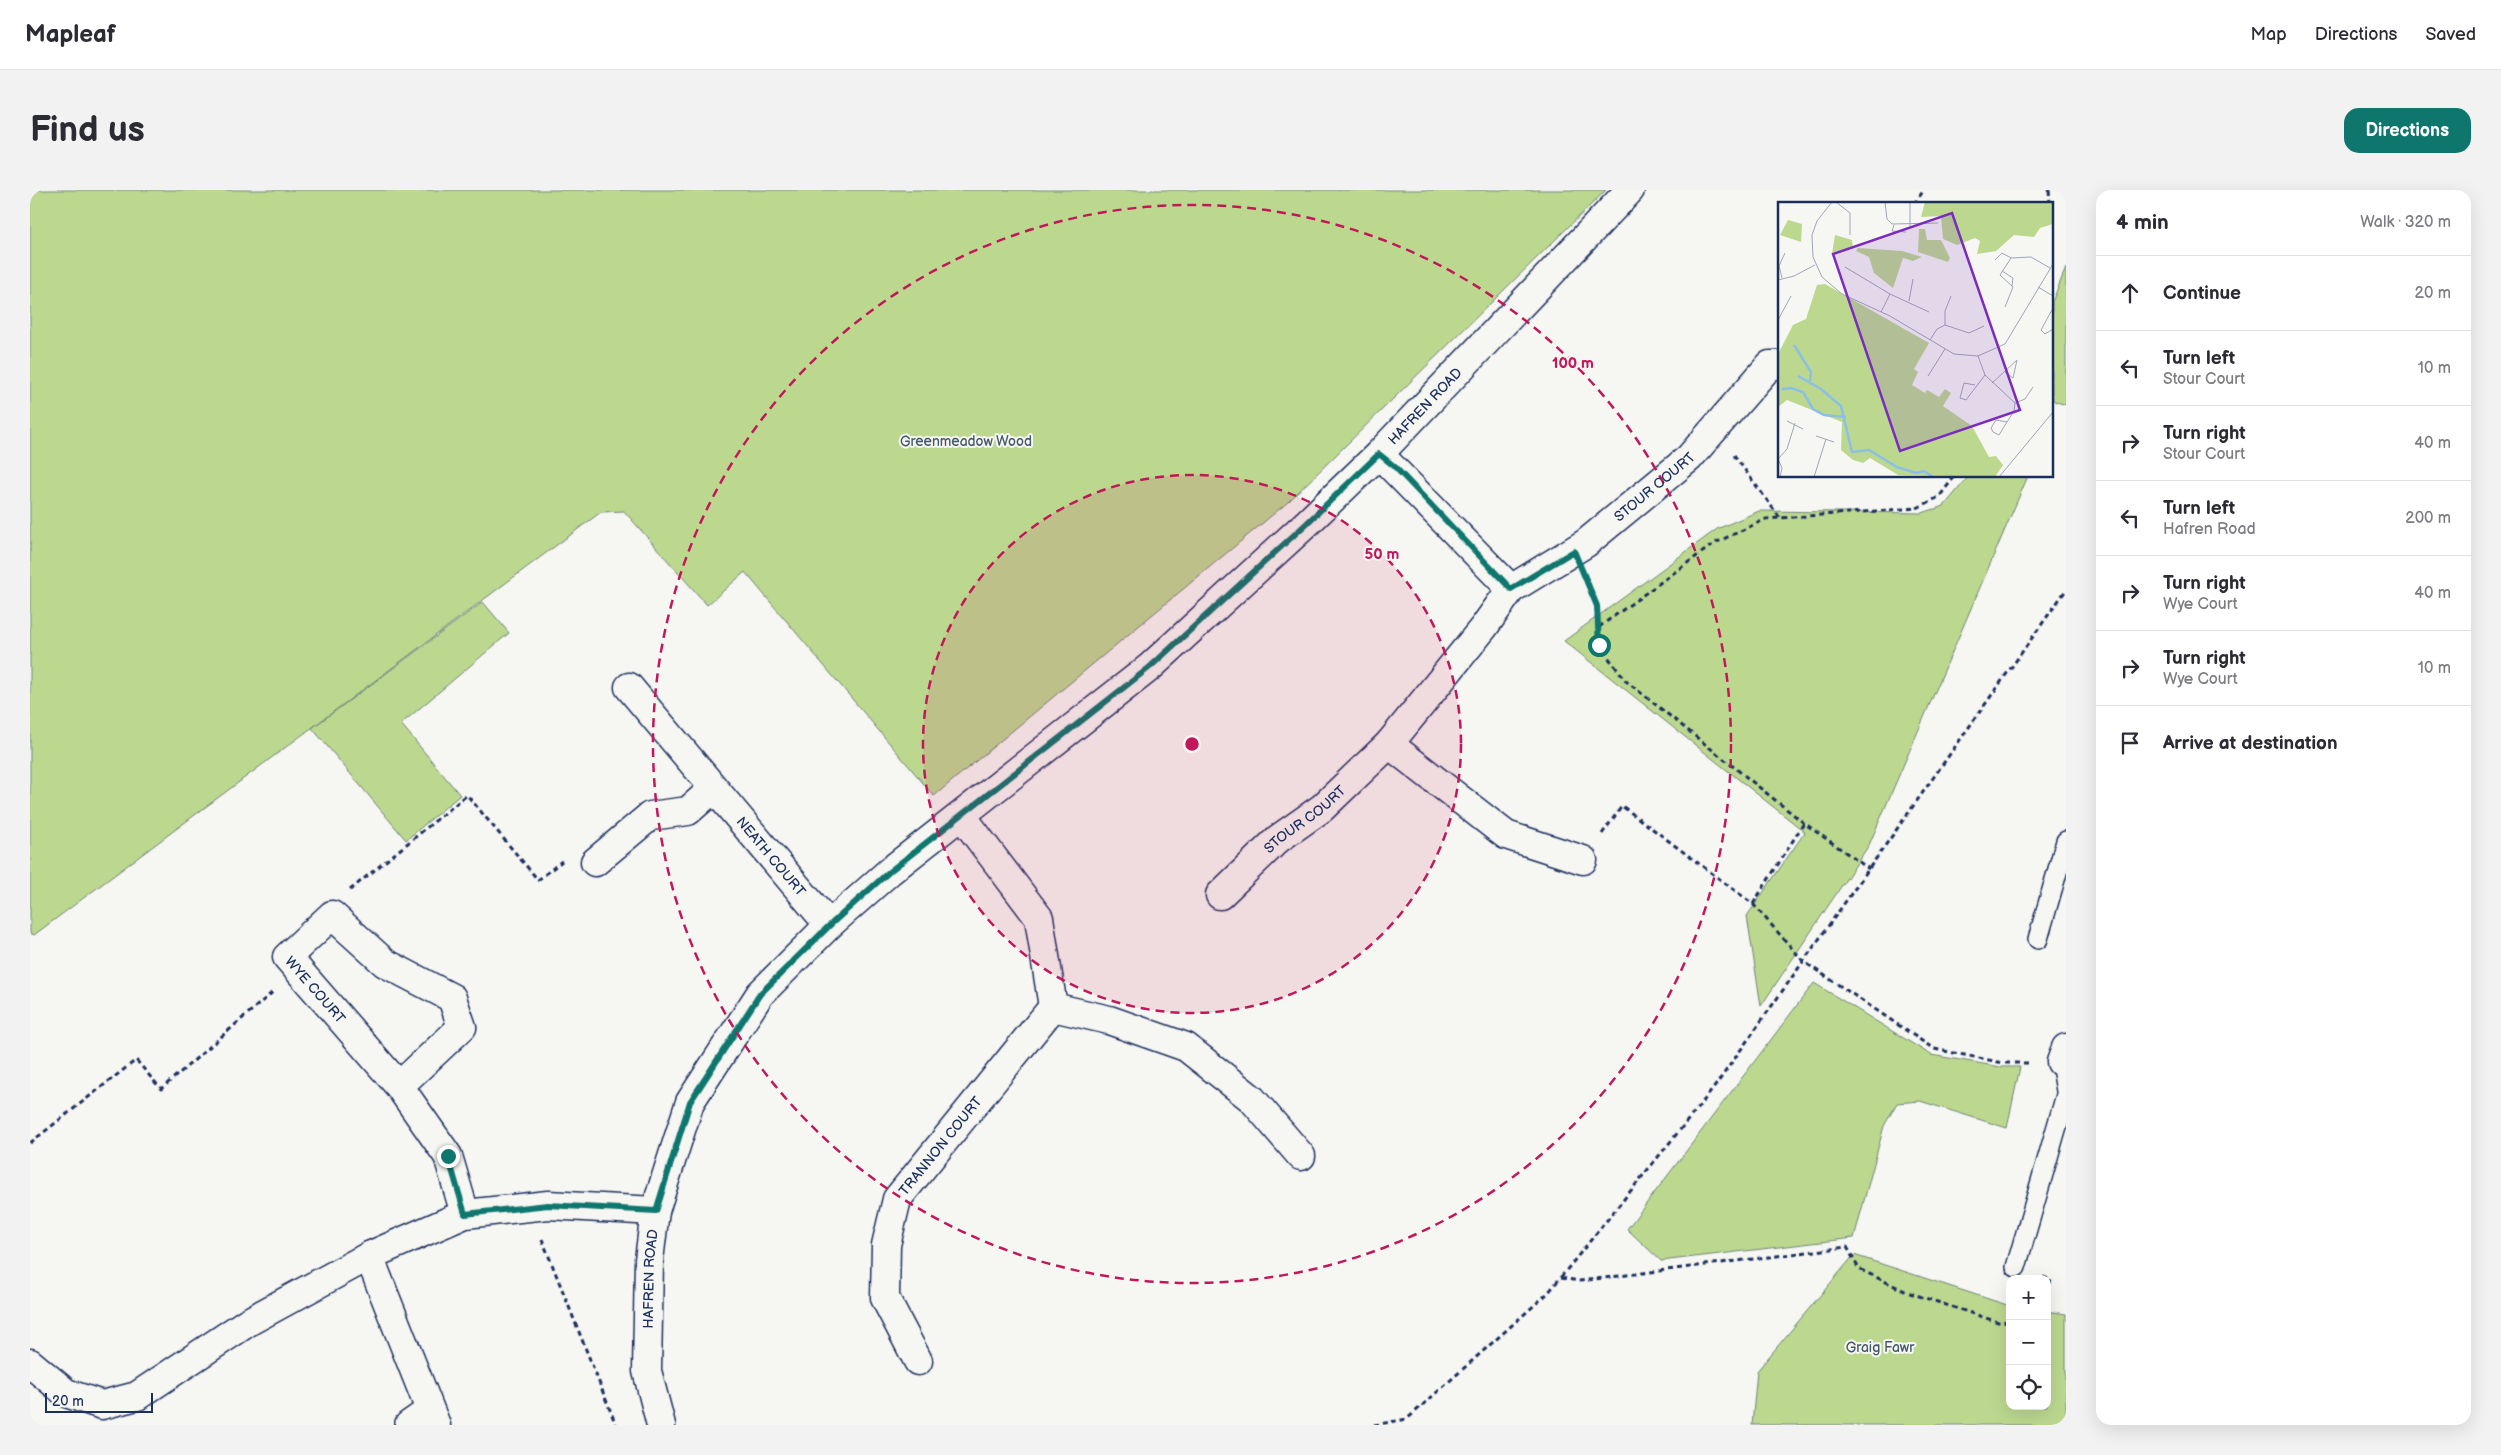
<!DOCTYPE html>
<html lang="en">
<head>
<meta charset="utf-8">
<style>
	body { margin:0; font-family:"Balsamiq Sans",sans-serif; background:#f2f2f3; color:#2b2b33 }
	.controls { position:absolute; right:15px; bottom:15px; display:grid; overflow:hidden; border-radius:10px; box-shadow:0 5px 20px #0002 }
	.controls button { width:45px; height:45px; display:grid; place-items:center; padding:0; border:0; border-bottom:1px solid #e1e1e2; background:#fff; color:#2b2b33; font:25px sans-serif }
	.scale { position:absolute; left:15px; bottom:12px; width:108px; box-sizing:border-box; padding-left:5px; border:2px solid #1b2f5e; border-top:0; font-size:14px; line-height:18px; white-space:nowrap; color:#1b2f5e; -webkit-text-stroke:4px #f6f6f2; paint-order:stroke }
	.stop { position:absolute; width:15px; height:15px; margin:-11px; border:4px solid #0f766e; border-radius:50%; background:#fff }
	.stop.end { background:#0f766e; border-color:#fff; box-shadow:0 1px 5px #0008 }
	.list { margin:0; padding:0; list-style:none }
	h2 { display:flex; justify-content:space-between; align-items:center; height:65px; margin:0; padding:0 20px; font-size:21px }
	h2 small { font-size:16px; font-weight:400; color:#7c7c81 }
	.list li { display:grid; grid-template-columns:32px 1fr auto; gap:15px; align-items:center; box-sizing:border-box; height:75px; padding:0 20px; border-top:1px solid #e1e1e2 }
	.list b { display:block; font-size:19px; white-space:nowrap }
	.list p { margin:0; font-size:16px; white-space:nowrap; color:#7c7c81 }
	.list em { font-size:16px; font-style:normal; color:#7c7c81 }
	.icon { flex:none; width:28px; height:28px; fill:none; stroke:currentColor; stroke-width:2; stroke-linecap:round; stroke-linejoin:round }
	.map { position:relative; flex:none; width:2036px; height:1235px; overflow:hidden; border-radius:15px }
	header { display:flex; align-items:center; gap:30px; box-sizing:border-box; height:70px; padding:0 25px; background:#fff; border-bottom:1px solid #e1e1e2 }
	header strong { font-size:24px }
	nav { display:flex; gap:28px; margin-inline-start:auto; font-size:18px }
	.intro { display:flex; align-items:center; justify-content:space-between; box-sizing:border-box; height:120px; padding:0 30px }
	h1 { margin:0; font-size:35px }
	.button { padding:12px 22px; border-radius:15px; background:#0f766e; color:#fff; font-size:18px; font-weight:700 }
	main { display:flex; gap:30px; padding:0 30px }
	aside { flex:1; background:#fff; border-radius:15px; box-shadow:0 5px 20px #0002 }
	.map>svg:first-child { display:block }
</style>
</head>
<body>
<header>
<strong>Mapleaf</strong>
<nav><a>Map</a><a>Directions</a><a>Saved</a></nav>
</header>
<div class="intro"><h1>Find us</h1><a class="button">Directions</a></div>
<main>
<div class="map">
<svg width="2036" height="1235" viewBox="0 0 2036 1235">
	<rect width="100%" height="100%" fill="#f6f6f2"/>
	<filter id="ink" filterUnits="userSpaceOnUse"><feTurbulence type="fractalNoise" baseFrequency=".02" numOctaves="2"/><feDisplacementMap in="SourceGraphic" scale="10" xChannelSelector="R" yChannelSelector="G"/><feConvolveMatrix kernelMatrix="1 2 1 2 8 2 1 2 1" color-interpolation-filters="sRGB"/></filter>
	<g filter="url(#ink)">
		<!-- green -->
		<g fill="#bcd88f" stroke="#6c8476">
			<polygon points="0,0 1576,0 1258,312 904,606 715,382 677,415 594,321 571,322 4,745 0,743"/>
			<polygon points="2036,78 2036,215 2024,211 2022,205 2022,112"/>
			<polygon points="1939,286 1998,286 1839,655 1731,816 1717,726 1775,642 1534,451 1687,339 1729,321 1892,323 1914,316"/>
			<polygon points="453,412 479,443 371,534 430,605 376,650 282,538"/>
			<polygon points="1784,793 1901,865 1971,877 1990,877 1977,938 1890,911 1867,913 1854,936 1824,1048 1631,1071 1597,1039"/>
			<polygon points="1824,1065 1980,1116 1980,1216 2017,1216 2017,1121 2036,1124 2036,1235 1722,1235 1727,1181"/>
		</g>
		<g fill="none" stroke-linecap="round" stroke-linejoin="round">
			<!-- service casing -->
			<g stroke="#1b2f5e" stroke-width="22">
				<g id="service">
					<polyline points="2008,749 2036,651"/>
					<polyline points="2031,872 2036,901"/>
					<polyline points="1986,1077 2036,905"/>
				</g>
			</g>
			<!-- minor casing -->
			<g stroke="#1b2f5e" stroke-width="31">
				<g id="minor">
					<polyline points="1349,264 1481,399"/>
					<path id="s1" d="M599,497l200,238"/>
					<polyline points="1359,554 1476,645 1553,670"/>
					<polyline points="932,626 1009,728 1023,817"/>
					<polyline points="565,672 620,626 658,621 683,599"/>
					<path id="s2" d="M1190,705l58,-56 44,-31 67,-64 95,-117 27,-38 75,-46 103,-85 81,-93h10"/>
					<polyline points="2031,872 2036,858"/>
					<path id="s3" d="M369,896l63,-59 -10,-29 -67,-35 -53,-48 -45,42 112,129 49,70 17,58"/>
					<polyline points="339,1066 406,1235"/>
					<path id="s4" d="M888,1171l-33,-63 1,-53 11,-46 156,-192 56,13 77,27 66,52 49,57"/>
					<polyline points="0,1173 36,1203 72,1215 107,1206 218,1132 339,1066 435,1024 518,1015 625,1021"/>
					<polyline points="379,1235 399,1221"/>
				</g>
			</g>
			<!-- tertiary casing -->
			<g stroke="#1b2f5e" stroke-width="31">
				<g id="tertiary">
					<path id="s5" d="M631,1235l-14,-54 2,-111 6,-49 35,-109 70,-108 69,-69 61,-54 260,-204 156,-143 73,-70 251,-264"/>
				</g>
			</g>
			<!-- path -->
			<g stroke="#1b2f5e" stroke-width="3" stroke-dasharray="5 4" stroke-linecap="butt">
				<polyline points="2019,0 2020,14"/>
				<polyline points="1884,14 1894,0"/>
				<polyline points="2022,39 2022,65"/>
				<polyline points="1704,265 1750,328"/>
				<polyline points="1557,392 1567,416 1569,455 1596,491 1774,633 1839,679"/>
				<polyline points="1569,437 1685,353 1736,329 1887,318 1909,307 1925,286"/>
				<polyline points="1572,644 1592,616 1723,714 1773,771 1904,859 1974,873 1998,873"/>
				<polyline points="320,700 437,605 508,690 532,671"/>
				<polyline points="1723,714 1774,633"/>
				<polyline points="0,953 106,870 131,899 244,801"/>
				<polyline points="512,1049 586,1235"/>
				<polyline points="2013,1087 2021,1090 2017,1104"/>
				<polyline points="1531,1088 1550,1091 1817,1057 1829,1079 1877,1102 1968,1132 1980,1131"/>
				<polyline points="1344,1235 1377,1229 1518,1103 1683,899 2036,400"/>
			</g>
			<!-- service -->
			<use href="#service" stroke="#f6f6f2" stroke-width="19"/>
			<!-- minor -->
			<use href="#minor" stroke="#f6f6f2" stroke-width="28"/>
			<!-- tertiary -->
			<use href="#tertiary" stroke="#f6f6f2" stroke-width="28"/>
		</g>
	</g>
	<g fill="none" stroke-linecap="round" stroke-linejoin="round" filter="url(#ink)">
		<!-- route -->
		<polyline stroke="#0f766e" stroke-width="6" points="418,966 435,1024 518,1015 626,1021 660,912 730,804 800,735 860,681 1120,477 1276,334 1349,264 1364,276 1481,399 1544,361 1567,416 1569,455"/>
	</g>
	<!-- distance rings -->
	<circle cx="1162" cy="554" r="269" fill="#c2185b" fill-opacity=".12"/>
	<g fill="none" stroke="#c2185b" stroke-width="2.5" stroke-dasharray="9 6">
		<circle cx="1162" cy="554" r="269"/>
		<circle cx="1162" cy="554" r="539"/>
	</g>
	<g text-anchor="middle" stroke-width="4" stroke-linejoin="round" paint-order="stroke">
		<!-- street labels -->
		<g font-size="14" fill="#1b2f5e" stroke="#f6f6f2">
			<text dy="5" stroke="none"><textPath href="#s5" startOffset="1348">HAFREN ROAD</textPath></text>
			<text dy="5" stroke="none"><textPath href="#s2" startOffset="601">STOUR COURT</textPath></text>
			<text dy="5" stroke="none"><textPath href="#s2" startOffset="114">STOUR COURT</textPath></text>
			<text dy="5" stroke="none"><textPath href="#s1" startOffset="221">NEATH COURT</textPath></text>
			<text dy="5" stroke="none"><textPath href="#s3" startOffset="369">WYE COURT</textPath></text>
			<text dy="5" stroke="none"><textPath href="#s4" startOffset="240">TRANNON COURT</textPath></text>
			<text dy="5" stroke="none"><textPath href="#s5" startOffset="148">HAFREN ROAD</textPath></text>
		</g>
		<!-- park labels -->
		<g font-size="14" fill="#43596a" stroke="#f6f6f2">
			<text x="936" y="256">Greenmeadow Wood</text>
			<text x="1850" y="1162">Graig Fawr</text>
		</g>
	</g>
	<!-- overview -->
	<g transform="translate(1748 12)">
		<rect width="275" height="275" fill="#f6f6f2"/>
		<path d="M147,0h128v22l-13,4 -6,9 -20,-2 -18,16 -19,3 3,-13 -5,-3 -18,7 -14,-6 -2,-23 -20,1zM10,18l14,4 -1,18 -21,-7zM141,27h6l2,11h14l9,18 -2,4 -30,-10zM57,33l17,5 1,8 -21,6zM80,46l44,3 20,6 -9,4 -10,-3 -10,30 -19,-15 -5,-16 -13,-6zM47,82l104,59 -15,26 4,3 -6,13 13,8 2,-3 12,7 6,-8 6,4 -8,13 29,20 17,31 7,-1 7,9 -8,12 -97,-2 -28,-17 -7,5 -10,-3 -12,-10 1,-28 -55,-22 -9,7v-53l15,-29 13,-6 11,-34z" fill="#bcd88f"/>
		<path fill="none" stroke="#8bbfe8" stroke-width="2.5" d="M16,143l17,27 -1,9M20,174l23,13 20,17 11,46 17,-2 28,17 19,6 8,-2 9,6M4,187l9,-1 12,4 10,17 11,6 22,2"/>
		<path fill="none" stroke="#9ea6b7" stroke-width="1" d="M54,0l-15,19 -5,14 1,22 9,20 20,17 48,22 64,38 24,2 27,-12 48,-80M58,0l14,11v22M107,0l2,17 5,5 46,-1M116,23l-2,6 14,1M132,24v-23M217,58l7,-7 9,5M67,65l45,27 39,18M224,69l11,7 -1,8M4,76l-3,-12 6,-13M0,78l16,-4 21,-11M260,85l15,9M173,94l-6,15v14l24,8 15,-7M131,99l4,-22M227,105l8,-20 -13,-12 11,-17 20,-1 19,11M275,106l-12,22 4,4 8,-5M103,110l9,-18M0,118l13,-24M152,138l7,-11 8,-4M200,154l7,19 30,28 -1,8 -7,11 -8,13 -6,-3 -2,-4 5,-8 11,2M150,174l17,-27M214,181l25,-23 -4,18 -8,-6M197,183l-11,-2 -4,15 6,2 19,-25M237,201l10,-4 8,-12M9,219l16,8M38,234l18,6M0,257l9,-10 8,-26M0,257l4,9 -2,9M36,275l12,-38M221,275l54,-65"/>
		<path fill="#7b2cbf" fill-opacity="0.15" stroke="#7b2cbf" stroke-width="2.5" d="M174,11l68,197 -120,41 -67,-197z"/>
		<rect width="275" height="275" fill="none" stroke="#1b2f5e" stroke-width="2.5"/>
	</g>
	<circle cx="1162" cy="554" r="8" fill="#c2185b" stroke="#f6f6f2" stroke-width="2.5"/>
	<g font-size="15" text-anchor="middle" font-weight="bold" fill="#c2185b" stroke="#f6f6f2" stroke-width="4" stroke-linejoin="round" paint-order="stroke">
		<text x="1543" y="178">100 m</text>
		<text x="1352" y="369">50 m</text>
	</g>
</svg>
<div class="controls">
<button>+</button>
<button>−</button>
<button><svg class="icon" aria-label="locate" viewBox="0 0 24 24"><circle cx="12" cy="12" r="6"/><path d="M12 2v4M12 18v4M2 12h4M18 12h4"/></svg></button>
</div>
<div class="scale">20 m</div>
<div class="stop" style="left:1569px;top:455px"></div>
<div class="stop end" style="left:418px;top:966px"></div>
</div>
<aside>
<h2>4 min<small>Walk · 320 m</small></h2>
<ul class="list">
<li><svg class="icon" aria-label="ahead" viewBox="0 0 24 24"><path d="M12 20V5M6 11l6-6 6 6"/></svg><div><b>Continue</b></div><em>20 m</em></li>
<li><svg class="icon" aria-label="left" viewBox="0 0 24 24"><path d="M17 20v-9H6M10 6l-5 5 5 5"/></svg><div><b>Turn left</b><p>Stour Court</p></div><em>10 m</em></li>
<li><svg class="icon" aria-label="right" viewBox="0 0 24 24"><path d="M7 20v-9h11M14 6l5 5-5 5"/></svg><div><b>Turn right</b><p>Stour Court</p></div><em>40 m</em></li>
<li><svg class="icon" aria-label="left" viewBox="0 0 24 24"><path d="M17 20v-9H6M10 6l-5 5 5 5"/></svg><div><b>Turn left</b><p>Hafren Road</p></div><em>200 m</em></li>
<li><svg class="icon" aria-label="right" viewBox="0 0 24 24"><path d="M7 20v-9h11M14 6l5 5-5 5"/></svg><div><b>Turn right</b><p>Wye Court</p></div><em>40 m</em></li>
<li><svg class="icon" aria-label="right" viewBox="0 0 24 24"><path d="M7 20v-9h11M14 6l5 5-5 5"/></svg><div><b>Turn right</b><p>Wye Court</p></div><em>10 m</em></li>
<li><svg class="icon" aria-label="arrive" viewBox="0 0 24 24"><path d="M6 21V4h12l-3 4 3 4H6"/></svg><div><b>Arrive at destination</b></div></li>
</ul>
</aside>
</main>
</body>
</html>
